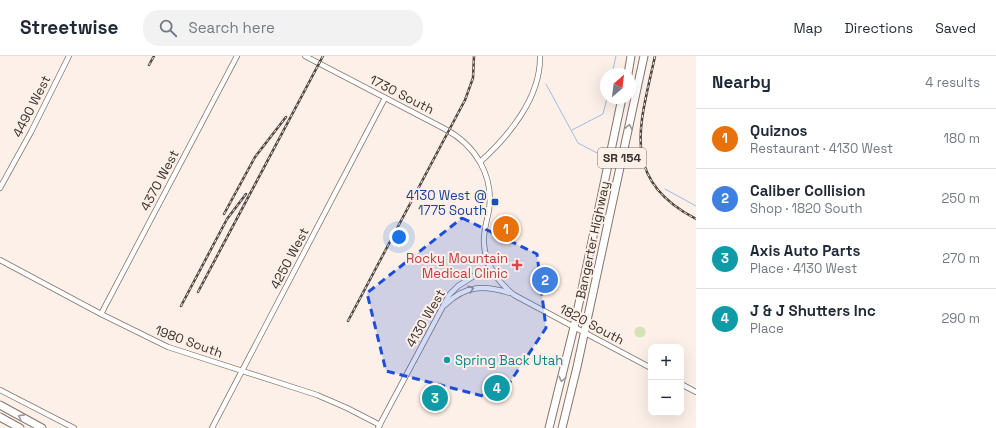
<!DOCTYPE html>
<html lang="en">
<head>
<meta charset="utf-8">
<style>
	body { margin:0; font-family:"Space Grotesk",sans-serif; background:#f2f2f3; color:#1f2937 }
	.controls { position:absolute; right:12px; bottom:12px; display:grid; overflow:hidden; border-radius:8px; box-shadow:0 4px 16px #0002 }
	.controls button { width:36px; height:36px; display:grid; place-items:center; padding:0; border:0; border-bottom:1px solid #e0e1e3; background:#fff; color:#1f2937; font:20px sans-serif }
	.compass { position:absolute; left:600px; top:12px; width:36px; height:36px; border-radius:50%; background:#fff; box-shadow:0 4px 16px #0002; rotate:28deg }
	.you { position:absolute; left:399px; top:181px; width:14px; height:14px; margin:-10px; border:3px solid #fff; border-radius:50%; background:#1a73e8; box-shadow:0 0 0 6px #1a73e833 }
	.badge { display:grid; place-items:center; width:26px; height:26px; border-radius:50%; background:#1a73e8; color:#fff; font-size:13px; font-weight:700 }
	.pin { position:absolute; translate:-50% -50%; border:2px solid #fff; box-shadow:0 1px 4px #0006 }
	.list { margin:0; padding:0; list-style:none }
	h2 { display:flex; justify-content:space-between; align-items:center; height:52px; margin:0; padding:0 16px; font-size:17px }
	h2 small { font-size:13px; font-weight:400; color:#747a83 }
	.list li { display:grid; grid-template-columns:26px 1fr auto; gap:12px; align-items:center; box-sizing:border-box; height:60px; padding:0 16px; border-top:1px solid #e0e1e3 }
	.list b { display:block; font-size:15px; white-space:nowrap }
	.list p { margin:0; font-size:13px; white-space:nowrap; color:#747a83 }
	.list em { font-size:13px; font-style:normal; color:#747a83 }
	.icon { flex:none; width:22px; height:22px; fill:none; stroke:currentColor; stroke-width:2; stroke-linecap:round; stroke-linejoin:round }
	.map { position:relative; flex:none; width:696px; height:372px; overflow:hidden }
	header { display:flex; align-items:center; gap:24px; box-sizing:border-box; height:56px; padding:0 20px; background:#fff; border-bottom:1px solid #e0e1e3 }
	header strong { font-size:19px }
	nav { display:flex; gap:22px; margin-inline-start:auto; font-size:14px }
	.search { width:280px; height:36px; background:#f2f2f3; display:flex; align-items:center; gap:10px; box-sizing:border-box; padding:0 14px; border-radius:16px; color:#747a83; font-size:15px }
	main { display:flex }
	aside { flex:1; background:#fff }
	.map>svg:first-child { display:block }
</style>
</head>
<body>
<header>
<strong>Streetwise</strong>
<div class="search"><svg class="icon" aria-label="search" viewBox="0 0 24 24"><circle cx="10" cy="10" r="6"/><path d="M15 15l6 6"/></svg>Search here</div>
<nav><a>Map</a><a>Directions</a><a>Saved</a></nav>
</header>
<main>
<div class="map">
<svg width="696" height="372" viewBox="0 0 696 372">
	<rect width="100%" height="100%" fill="#fdf0e8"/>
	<!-- green -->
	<circle fill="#d4e2b6" cx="640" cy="276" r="5.5"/>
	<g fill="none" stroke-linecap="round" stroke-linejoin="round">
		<!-- stream -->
		<g stroke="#9cbde3" stroke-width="1">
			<polyline points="612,18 616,0"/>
			<polyline points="546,28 578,87 597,97"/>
			<polyline points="572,74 603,58 607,42"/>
			<polyline points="665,133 696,150"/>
		</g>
		<!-- minor casing -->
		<g stroke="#84766d" stroke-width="6">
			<g id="minor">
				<path d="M305,0l140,73c30,16 49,46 44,81 -2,11 -6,22 -5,33 1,21 14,39 30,52l137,73"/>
				<path d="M480,106c29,-26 61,-65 60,-106"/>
				<polyline points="0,132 31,76 69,0"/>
				<polyline points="0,204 101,258 168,291 317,339 347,352 380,369"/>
				<path d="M445,249c20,-20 39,-20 65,-12"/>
				<polyline points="101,258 237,0"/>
				<polyline points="681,328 696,336"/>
				<polyline points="0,334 74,372"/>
				<polyline points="212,372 385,42"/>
				<polyline points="378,372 449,239 458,230 490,210"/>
			</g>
		</g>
		<!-- highway casing -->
		<g stroke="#84766d" stroke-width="9">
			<g id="highway">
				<polyline points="628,18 631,0"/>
				<polyline points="0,349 42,372"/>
				<polyline points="0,361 20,372"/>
				<polyline points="549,372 574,271 622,42"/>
				<polyline points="562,372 577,311 644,0"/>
			</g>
		</g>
		<!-- minor -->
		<use href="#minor" stroke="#fff" stroke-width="4.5"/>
		<!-- highway -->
		<use href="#highway" stroke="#fff" stroke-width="7"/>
		<!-- rail casing -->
		<g stroke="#4d4542" stroke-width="2.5">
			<g id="rail">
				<path d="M655,0c-15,70 -36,122 41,163"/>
				<polyline points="149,9 154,0"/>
				<polyline points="224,158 255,101 286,61"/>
				<polyline points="198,236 323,0"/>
				<polyline points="181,250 227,163 246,138"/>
				<polyline points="348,265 465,44 473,22 474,0"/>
			</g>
		</g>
		<!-- rail -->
		<use href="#rail" stroke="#fdf0e8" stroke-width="1" stroke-dasharray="3" stroke-linecap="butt"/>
	</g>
	<!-- one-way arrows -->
	<defs><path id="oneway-chevron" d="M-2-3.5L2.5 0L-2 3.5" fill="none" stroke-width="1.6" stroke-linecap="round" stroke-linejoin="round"/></defs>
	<g stroke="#9c9897">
		<use href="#oneway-chevron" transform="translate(629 71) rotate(-78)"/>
		<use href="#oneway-chevron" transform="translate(471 233) rotate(-15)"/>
		<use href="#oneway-chevron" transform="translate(562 323) rotate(103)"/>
		<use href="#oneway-chevron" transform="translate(21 361) rotate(-152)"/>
	</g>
	<!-- marked area -->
	<path fill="#1d4ed8" fill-opacity="0.2" stroke="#1d4ed8" stroke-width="3" stroke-dasharray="8 5" stroke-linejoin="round" d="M462,162l75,36 9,74 -48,72 -112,-29 -19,-78z"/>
	<!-- markers -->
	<rect fill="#1a4fb4" stroke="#fdf0e8" stroke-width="1.5" x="491" y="142" width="8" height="8" rx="2"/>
	<path fill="#e0444e" stroke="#fdf0e8" stroke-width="1.5" d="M515 203h4v4h4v4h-4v4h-4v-4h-4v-4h4z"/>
	<circle fill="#0f9aa8" stroke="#fdf0e8" stroke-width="1.5" cx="447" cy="304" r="4"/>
	<g text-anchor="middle" stroke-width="4" stroke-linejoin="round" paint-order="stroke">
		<!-- shield labels -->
		<rect fill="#fdf0e8" stroke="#746b66" stroke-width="1" x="598" y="92" width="48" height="20" rx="3"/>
		<g font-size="12" font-weight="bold" fill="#39322f">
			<text x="622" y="106">SR 154</text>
		</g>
		<!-- street labels -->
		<g font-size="13" fill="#39322f" stroke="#fdf0e8">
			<text transform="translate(402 38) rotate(27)" y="5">1730 South</text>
			<text transform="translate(31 50) rotate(-63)" y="5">4490 West</text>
			<text transform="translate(159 124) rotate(-62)" y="5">4370 West</text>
			<text transform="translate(592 184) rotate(-78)" y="5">Bangerter Highway</text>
			<text transform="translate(289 202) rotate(-62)" y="5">4250 West</text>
			<text transform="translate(425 262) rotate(-60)" y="5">4130 West</text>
			<text transform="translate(592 268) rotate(28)" y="5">1820 South</text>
			<text transform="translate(189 285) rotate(20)" y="5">1980 South</text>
		</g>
		<!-- transit labels -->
		<g font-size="13" fill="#164399" stroke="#fdf0e8" text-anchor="end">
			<text x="487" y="144">4130 West @<tspan x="487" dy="15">1775 South</tspan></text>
		</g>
		<!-- health labels -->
		<g font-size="13" fill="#be3a42" stroke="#fdf0e8" text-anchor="end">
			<text x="508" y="207">Rocky Mountain<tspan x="508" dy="15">Medical Clinic</tspan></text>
		</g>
		<!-- culture labels -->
		<g font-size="13" fill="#0d838f" stroke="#fdf0e8" text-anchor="start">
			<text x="455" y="309">Spring Back Utah</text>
		</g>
	</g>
</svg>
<div class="controls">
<button>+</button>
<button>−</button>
</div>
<svg class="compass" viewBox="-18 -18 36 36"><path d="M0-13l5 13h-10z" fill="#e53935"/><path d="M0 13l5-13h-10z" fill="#747a83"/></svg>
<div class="you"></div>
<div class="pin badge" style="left:506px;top:173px;background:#e8710a">1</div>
<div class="pin badge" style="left:545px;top:224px;background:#3f7fe0">2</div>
<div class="pin badge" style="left:435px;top:342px;background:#0f9aa8">3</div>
<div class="pin badge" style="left:497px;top:332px;background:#0f9aa8">4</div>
</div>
<aside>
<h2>Nearby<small>4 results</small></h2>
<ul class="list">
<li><span class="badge" style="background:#e8710a">1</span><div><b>Quiznos</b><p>Restaurant · 4130 West</p></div><em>180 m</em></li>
<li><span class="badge" style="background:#3f7fe0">2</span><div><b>Caliber Collision</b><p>Shop · 1820 South</p></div><em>250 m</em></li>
<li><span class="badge" style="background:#0f9aa8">3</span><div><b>Axis Auto Parts</b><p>Place · 4130 West</p></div><em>270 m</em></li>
<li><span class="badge" style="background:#0f9aa8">4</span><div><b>J &amp; J Shutters Inc</b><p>Place</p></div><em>290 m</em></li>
</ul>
</aside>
</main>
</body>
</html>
